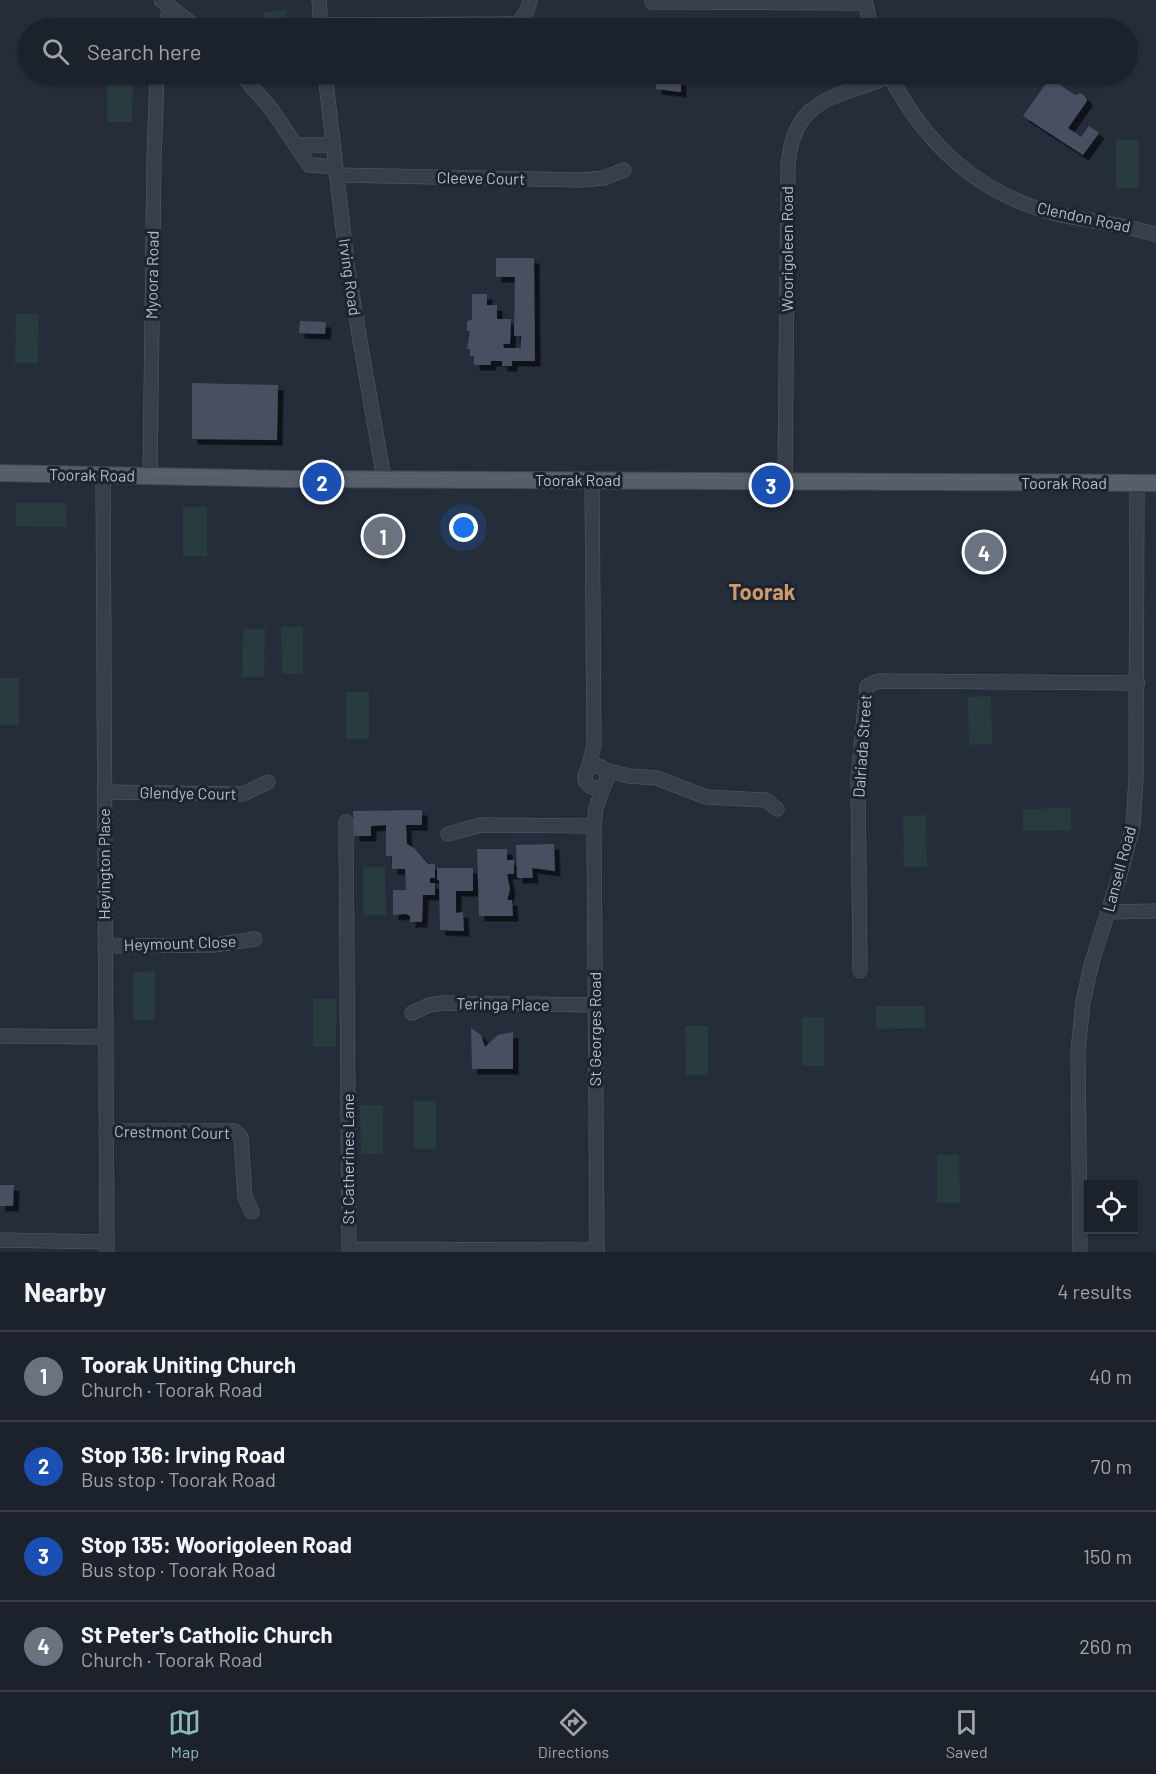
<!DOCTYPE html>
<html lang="en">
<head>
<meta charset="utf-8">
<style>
	body { margin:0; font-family:Barlow,sans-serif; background:#252a34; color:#f1f3f6 }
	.controls { position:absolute; right:18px; bottom:18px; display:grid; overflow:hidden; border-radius:0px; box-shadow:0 2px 4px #0004 }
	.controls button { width:54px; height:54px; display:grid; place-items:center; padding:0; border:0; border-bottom:2px solid #3a3f48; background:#1c222c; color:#f1f3f6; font:30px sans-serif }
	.you { position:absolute; left:464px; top:528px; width:21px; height:21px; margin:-15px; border:4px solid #fff; border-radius:50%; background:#1a73e8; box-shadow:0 0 0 9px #1a73e833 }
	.badge { display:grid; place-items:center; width:39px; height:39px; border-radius:50%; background:#8bbbb9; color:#fff; font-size:20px; font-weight:700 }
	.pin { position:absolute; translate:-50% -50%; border:3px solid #fff; box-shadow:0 2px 6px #0006 }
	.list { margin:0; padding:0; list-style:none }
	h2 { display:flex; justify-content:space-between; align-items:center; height:78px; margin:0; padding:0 24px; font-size:26px }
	h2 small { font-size:20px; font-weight:400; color:#a0a4a9 }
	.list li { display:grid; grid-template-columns:39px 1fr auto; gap:18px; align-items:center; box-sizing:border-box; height:90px; padding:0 24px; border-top:2px solid #3a3f48 }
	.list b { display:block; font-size:22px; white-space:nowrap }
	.list p { margin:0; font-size:20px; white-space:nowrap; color:#a0a4a9 }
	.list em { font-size:20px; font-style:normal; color:#a0a4a9 }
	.icon { flex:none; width:33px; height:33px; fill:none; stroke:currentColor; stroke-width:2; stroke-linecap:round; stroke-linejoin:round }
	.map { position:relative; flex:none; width:1156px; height:1252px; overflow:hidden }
	.search { position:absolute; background:#1c222c; box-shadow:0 2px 4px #0004; left:18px; right:18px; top:18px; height:66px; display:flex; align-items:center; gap:15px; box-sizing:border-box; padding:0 21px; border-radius:33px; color:#a0a4a9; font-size:22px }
	.sheet { height:438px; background:#1c222c }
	nav { display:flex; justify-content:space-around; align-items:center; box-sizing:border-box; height:84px; border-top:2px solid #3a3f48; background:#1c222c; font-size:16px; color:#a0a4a9 }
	nav a { display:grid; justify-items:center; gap:3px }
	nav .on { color:#8bbbb9 }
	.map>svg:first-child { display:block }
</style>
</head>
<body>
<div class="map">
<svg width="1156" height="1252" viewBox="0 0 1156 1252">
	<defs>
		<filter id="shadow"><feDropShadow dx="5.5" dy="5.5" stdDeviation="0" flood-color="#0009"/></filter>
	</defs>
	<rect width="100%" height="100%" fill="#252d3b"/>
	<!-- green -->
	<g fill="#283b3e">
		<polygon points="286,10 287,28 265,28 264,12"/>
		<polygon points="107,74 133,74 132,122 107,122"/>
		<rect x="1116" y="140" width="23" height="48"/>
		<polygon points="16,314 39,314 38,363 15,363"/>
		<polygon points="16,503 67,503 66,527 16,526"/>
		<rect x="183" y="507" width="24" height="49"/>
		<polygon points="281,627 303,627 303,674 282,674"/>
		<polygon points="243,629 265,629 264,677 242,677"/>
		<rect x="0" y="678" width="19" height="47"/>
		<rect x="346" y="692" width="23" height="47"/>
		<polygon points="991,696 992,744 969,745 968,697"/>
		<polygon points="1071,808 1071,830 1023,831 1023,809"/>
		<polygon points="926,815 927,867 904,867 903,816"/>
		<polygon points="363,867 385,867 386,915 363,915"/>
		<polygon points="155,971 155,1020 133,1020 133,972"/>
		<rect x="313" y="999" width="23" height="48"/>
		<polygon points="876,1006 925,1006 925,1028 876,1029"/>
		<rect x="802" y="1017" width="22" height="49"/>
		<polygon points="685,1026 708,1026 708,1075 686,1075"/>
		<rect x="414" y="1101" width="22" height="48"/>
		<polygon points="360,1105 383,1105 383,1154 361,1154"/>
		<polygon points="937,1155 959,1155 960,1203 937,1203"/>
	</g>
	<!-- building -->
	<g fill="#465060" filter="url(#shadow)">
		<polygon points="779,24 810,25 810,28 779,28"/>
		<polygon points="656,74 672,74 672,80 681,80 681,92 656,89"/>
		<polygon points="1050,78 1075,95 1080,93 1085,96 1087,101 1068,128 1081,137 1089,126 1099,133 1083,155 1023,116"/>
		<polygon points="496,258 534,258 535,361 512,361 512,366 502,366 502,361 491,361 491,365 474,365 474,356 470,356 470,349 467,349 470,331 467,331 467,321 472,320 472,294 487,294 487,305 497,305 497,319 511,319 510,344 503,344 504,348 521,348 521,336 514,336 515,277 496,277"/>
		<polygon points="300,321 326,322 325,334 299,333"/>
		<polygon points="192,383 278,385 277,440 192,439"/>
		<polygon points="422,810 422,825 406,825 407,844 414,848 428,864 435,864 435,878 430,878 430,883 435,883 435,895 423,895 422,922 410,922 410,916 406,914 393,915 393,890 406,890 405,869 392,869 392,856 386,856 386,825 371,826 371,836 354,836 353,811"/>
		<polygon points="554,844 555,871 532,868 533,878 517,878 516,845"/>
		<polygon points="477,849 507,849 507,860 514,860 514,874 507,874 510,889 507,900 512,900 513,916 479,916"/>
		<polygon points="437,868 473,868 473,891 456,891 456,913 463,912 464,931 440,930 439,880 437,880"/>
		<polygon points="471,1028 481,1035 485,1047 498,1035 513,1032 513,1069 472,1069"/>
		<polygon points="0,1185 14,1185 13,1206 0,1206"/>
	</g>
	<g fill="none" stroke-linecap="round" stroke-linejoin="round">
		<!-- minor casing -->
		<g stroke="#565d6a" stroke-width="15">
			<g id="minor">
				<polyline points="161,0 197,28"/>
				<polyline points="319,0 321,28"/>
				<polyline points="865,0 871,28"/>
				<polyline points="652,2 865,3"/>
				<polyline points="517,24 527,11 530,0"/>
				<polyline points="321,25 517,24 519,28"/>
				<polyline points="165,28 170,7"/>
				<polyline points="241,74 272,110 309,165 335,167"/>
				<polyline points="325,74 348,271 384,479"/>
				<path d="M889,74c37,72 91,122 172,141 32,7 64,9 95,20"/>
				<polyline points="297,145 332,145"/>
				<polyline points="336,175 581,180 604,178 624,170"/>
				<polyline points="103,475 107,1252"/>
				<polyline points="150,476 154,161 157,74"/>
				<path d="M785,481l3,-314c5,-71 47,-68 102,-91"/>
				<circle cx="596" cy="777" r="11"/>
				<polyline points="588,769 594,745 592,480"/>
				<polyline points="605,770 629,776 657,778 706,797 766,800 777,809"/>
				<polyline points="104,792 243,794 268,782"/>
				<polyline points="346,822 349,1249 597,1250"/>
				<polyline points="448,834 481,825 594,826"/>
				<polyline points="1108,912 1156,911"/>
				<polyline points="105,946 214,945 255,939"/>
				<polyline points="860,971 858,779 867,686 878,681 1138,683"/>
				<polyline points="412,1013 429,1005 443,1003 595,1005"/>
				<polyline points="0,1036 105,1037"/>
				<polyline points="106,1131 235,1131 241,1137 245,1197 252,1212"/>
				<polyline points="0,1240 107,1242"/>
				<polyline points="597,1252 594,826 596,808 604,785"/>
				<polyline points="1080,1252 1078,1051 1083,1002 1092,962 1122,868 1133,825 1136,779 1137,483"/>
			</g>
		</g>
		<!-- major casing -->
		<g stroke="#414855" stroke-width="18">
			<polyline id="major" points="0,473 288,479 1156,483"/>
		</g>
		<!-- minor -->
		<use href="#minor" stroke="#383f4c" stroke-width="14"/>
		<!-- major -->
		<use href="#major" stroke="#565e6c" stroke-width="16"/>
		<!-- tram -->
		<polyline stroke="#5b6372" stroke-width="1.5" points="0,470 384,476 1156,480"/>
	</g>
	<g text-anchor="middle" stroke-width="6" stroke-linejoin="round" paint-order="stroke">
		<!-- street labels -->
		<g font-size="16" fill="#b4bac7" stroke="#1d2431">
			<text transform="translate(481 178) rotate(1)" y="6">Cleeve Court</text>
			<text transform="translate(1084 217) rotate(12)" y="6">Clendon Road</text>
			<text transform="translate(787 249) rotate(-90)" y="6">Woorigoleen Road</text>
			<text transform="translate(152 275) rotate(-89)" y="6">Myoora Road</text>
			<text transform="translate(350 277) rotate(82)" y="6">Irving Road</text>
			<text transform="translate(92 475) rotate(1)" y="6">Toorak Road</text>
			<text x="578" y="486">Toorak Road</text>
			<text x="1064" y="489">Toorak Road</text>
			<text transform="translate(862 746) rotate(-86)" y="6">Dalriada Street</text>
			<text transform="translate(188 793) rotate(1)" y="6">Glendye Court</text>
			<text transform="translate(104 864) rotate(-90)" y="6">Heyington Place</text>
			<text transform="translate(1119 869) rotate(-75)" y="6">Lansell Road</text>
			<text transform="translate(180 943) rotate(-2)" y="6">Heymount Close</text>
			<text transform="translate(503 1004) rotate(1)" y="6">Teringa Place</text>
			<text transform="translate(595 1029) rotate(-90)" y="6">St Georges Road</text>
			<text transform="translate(172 1132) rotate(1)" y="6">Crestmont Court</text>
			<text transform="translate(348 1159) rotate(-90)" y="6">St Catherines Lane</text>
		</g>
		<!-- district labels -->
		<g font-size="22" font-weight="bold" fill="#ce9968" stroke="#1d2431">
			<text x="762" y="600">Toorak</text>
		</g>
	</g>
</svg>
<div class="controls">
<button><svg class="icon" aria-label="locate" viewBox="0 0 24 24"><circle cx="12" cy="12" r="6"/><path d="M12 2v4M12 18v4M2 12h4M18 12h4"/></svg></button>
</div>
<div class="you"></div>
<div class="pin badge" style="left:383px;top:536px;background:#6b7280">1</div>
<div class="pin badge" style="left:322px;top:482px;background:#1a4fb4">2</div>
<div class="pin badge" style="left:771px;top:485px;background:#1a4fb4">3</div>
<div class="pin badge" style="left:984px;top:552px;background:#6b7280">4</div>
<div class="search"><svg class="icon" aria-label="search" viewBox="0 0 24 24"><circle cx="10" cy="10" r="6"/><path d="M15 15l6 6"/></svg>Search here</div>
</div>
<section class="sheet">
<h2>Nearby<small>4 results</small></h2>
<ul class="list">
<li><span class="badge" style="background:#6b7280">1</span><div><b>Toorak Uniting Church</b><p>Church · Toorak Road</p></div><em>40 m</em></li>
<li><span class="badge" style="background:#1a4fb4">2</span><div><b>Stop 136: Irving Road</b><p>Bus stop · Toorak Road</p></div><em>70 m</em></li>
<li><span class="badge" style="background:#1a4fb4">3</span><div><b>Stop 135: Woorigoleen Road</b><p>Bus stop · Toorak Road</p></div><em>150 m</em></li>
<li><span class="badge" style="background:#6b7280">4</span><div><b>St Peter's Catholic Church</b><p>Church · Toorak Road</p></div><em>260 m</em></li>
</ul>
</section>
<nav>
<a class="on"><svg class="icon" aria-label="map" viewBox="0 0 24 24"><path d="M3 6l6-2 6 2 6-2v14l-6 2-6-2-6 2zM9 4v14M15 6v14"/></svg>Map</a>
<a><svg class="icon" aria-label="directions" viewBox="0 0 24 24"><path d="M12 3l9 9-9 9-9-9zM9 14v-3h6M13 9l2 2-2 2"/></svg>Directions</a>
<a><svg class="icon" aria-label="saved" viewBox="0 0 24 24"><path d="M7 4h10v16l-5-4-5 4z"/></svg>Saved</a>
</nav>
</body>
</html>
